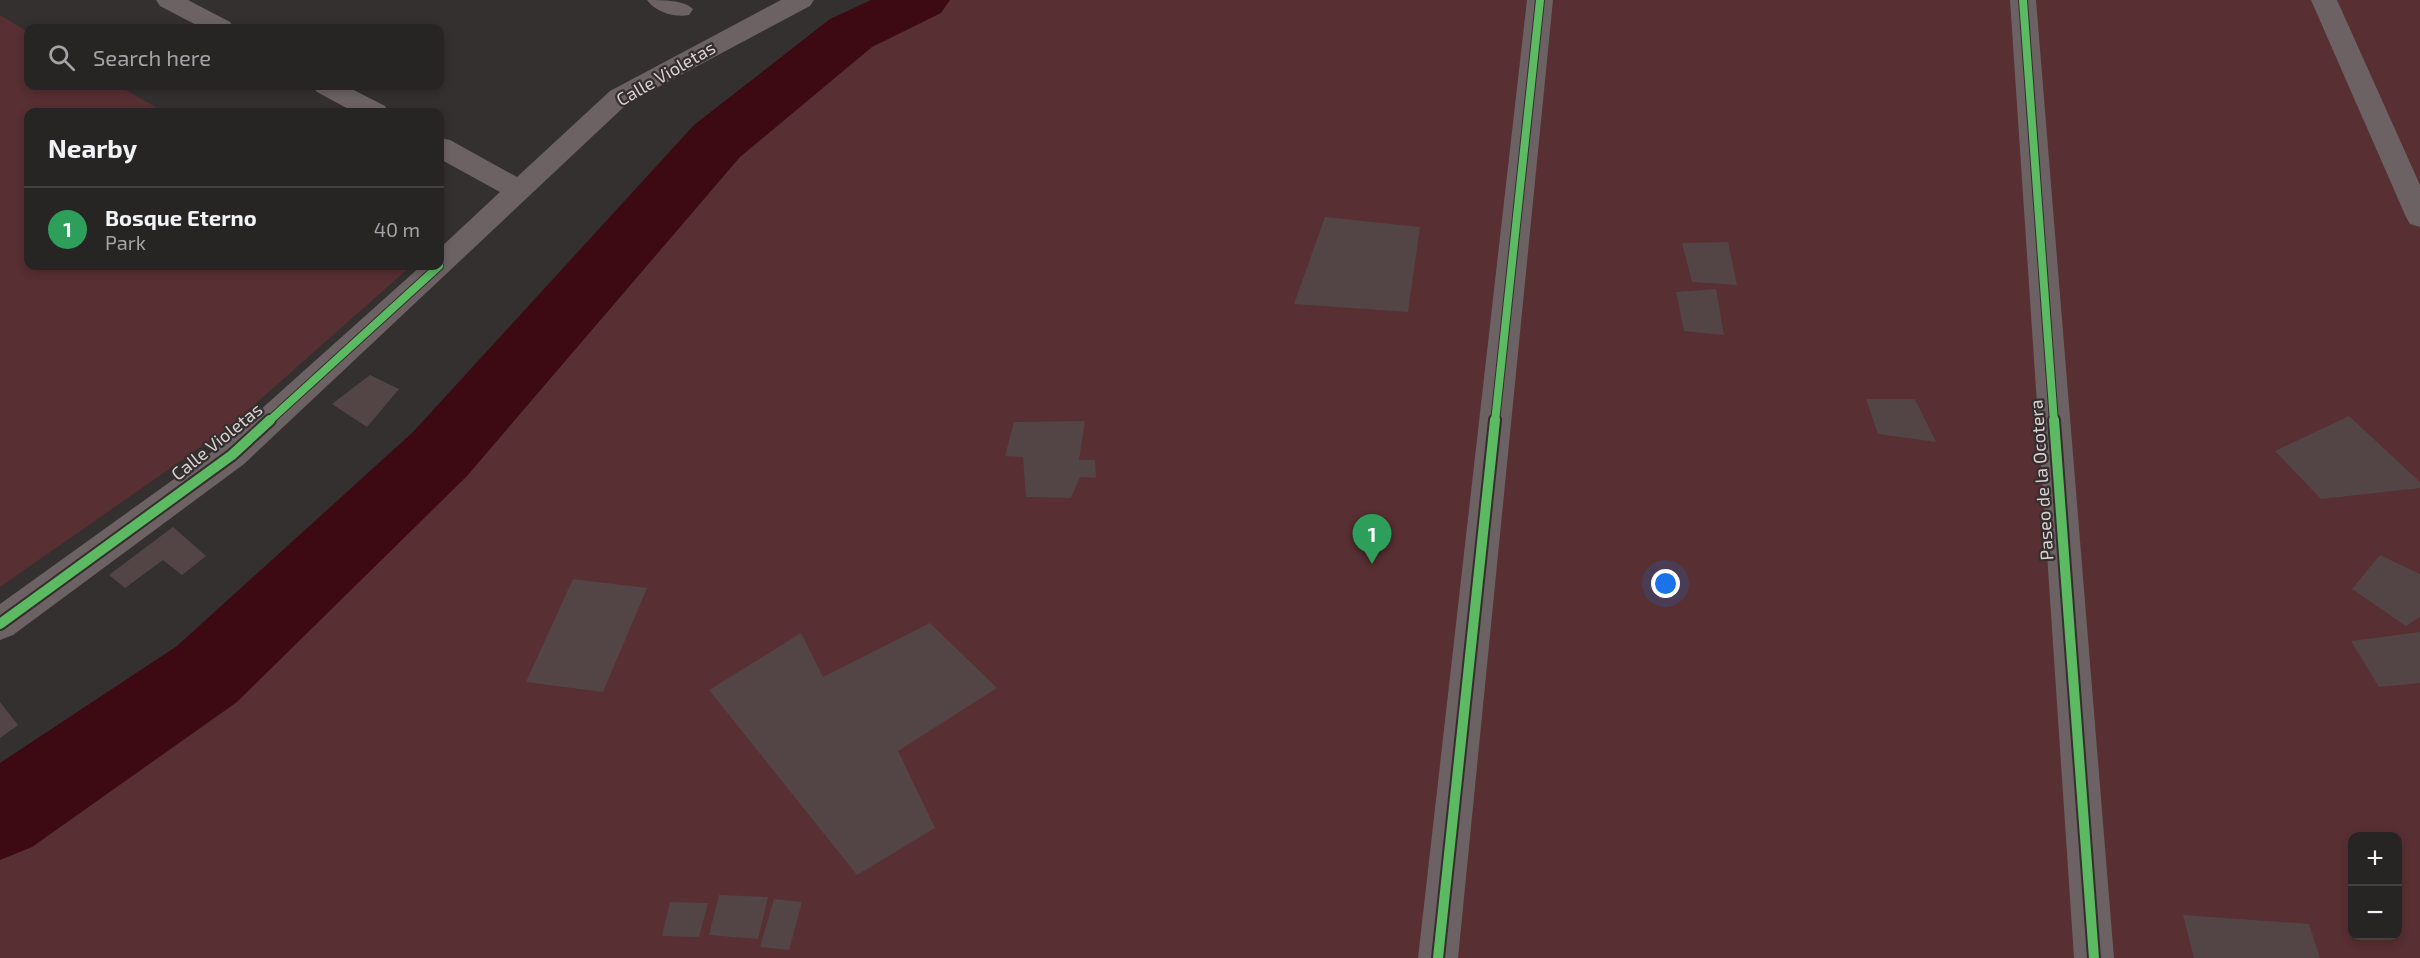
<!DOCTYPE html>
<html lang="en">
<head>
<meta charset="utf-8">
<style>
	body { margin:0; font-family:"Exo 2",sans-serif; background:#2f2c2c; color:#f1f3f6 }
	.controls { position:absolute; right:18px; bottom:18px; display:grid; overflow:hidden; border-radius:12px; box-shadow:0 3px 9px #0003 }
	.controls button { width:54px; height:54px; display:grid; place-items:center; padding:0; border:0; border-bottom:2px solid #434141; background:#272424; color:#f1f3f6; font:30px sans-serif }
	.you { position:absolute; left:1666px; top:584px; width:21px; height:21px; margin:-15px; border:4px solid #fff; border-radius:50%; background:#1a73e8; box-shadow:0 0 0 9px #1a73e833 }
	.badge { display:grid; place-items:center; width:39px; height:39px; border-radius:50%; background:#b45309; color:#fff; font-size:20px; font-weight:700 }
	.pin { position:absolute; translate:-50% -50px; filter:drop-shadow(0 2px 3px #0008) }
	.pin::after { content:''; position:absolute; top:32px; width:21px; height:18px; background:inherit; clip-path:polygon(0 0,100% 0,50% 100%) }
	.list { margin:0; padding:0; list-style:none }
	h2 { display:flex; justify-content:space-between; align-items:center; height:78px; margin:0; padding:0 24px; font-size:26px }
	h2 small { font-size:20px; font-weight:400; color:#a4a4a6 }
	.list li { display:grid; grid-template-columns:39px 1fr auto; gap:18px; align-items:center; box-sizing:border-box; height:84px; padding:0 24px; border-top:2px solid #434141 }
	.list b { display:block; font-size:22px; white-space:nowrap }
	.list p { margin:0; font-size:20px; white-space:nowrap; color:#a4a4a6 }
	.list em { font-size:20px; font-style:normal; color:#a4a4a6 }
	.icon { flex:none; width:33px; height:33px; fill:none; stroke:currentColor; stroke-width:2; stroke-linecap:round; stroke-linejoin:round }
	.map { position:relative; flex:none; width:2420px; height:958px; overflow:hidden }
	.search { position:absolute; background:#272424; box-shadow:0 3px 9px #0003; left:24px; top:24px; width:420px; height:66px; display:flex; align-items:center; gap:15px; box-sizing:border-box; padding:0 21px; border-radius:12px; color:#a4a4a6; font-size:22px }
	.panel { position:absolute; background:#272424; box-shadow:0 3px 9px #0003; left:24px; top:108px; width:420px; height:162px; border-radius:12px }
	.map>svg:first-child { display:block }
</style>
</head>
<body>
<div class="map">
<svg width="2420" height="958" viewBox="0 0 2420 958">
	<rect width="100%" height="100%" fill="#343030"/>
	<!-- green -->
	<g fill="#582f32" fill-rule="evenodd">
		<path d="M920,0h1500v958h-2420v-142l208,-142 232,-220 277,-313 134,-108zM2352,836h46v100h-46z"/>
		<polygon points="0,15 28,32 28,86 119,86 164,112 28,112 28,266 411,266 228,428 0,587"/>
	</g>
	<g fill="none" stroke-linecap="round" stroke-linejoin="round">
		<!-- river -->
		<polygon fill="#3d0a13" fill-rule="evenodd" points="871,0 950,0 941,13 872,47 740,157 467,476 237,702 32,847 0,860 0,763 177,646 413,432 694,125 830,19"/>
	</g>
	<!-- building -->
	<g fill="#534546">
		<polygon points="1325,217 1420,227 1408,312 1294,304"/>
		<polygon points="1728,242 1737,285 1692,282 1682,243"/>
		<polygon points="1716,289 1724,335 1684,331 1676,292"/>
		<polygon points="370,375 399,389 367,427 332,404"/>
		<polygon points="1866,399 1915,399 1936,442 1878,434"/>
		<polygon points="2349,416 2420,482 2420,488 2321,499 2275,451"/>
		<polygon points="1085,421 1079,460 1095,460 1096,478 1080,477 1071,498 1026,497 1023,457 1005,456 1014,422"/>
		<polygon points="173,527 206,556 182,575 163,560 125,588 109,575"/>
		<polygon points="2380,555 2420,574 2420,617 2406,626 2352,589"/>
		<polygon points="573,579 647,588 603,692 526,682"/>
		<polygon points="930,623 997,688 898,751 935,828 857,875 709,690 801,633 823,677"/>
		<polygon points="2420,632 2420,683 2379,687 2351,641"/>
		<polygon points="0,702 18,725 0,738"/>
		<polygon points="719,895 768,897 758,939 709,935"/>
		<polygon points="774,899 802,902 789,950 760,947"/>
		<polygon points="670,902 708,903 699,937 662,936"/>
		<polygon points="2183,915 2309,924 2320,958 2194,958"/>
	</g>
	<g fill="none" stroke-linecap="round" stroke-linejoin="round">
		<!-- street -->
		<g fill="#6c6263" fill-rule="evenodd">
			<polygon points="156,0 188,0 230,22 234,28 202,28 160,6"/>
			<path d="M647,0c15,0 37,0 46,9l-4,6c-14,3 -34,-3 -42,-15z"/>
			<polygon points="781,0 814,0 810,6 628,103 244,464 13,635 0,640 0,604 220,446 421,266 440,266 440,248 500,192 440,159 440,138 450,140 517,177 610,91"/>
			<polygon points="1527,0 1553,0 1458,958 1418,958"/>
			<polygon points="2010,0 2036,0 2114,958 2074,958"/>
			<polygon points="2311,0 2337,0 2420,185 2420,227 2410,224 2406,217"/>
			<polygon points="313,86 346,86 385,106 388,112 354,112 317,92"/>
		</g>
		<!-- cycleway-far1 casing -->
		<g stroke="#362e2e" stroke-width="10">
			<g id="cycleway-far1">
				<polyline points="2023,0 2054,422"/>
				<polyline points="268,422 439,266"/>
				<polyline points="1495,422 1540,0"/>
			</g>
		</g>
		<!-- cycleway casing -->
		<g stroke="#362e2e" stroke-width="14">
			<g id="cycleway">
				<polyline points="2054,420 2094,958"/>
				<polyline points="0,624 232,455 270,420"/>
				<polyline points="1438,958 1495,420"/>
			</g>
		</g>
		<!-- cycleway-far1 -->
		<use href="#cycleway-far1" stroke="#5cba63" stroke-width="8"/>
		<!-- cycleway -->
		<use href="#cycleway" stroke="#5cba63" stroke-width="10"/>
	</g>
	<g text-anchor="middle" stroke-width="4.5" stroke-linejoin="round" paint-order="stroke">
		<!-- street labels -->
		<g font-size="18" fill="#d7d2d2" stroke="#362e2e">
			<text transform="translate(666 74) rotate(-30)" y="6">Calle Violetas</text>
			<text transform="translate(217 442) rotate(-39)" y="6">Calle Violetas</text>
			<text transform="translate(2042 480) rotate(-94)" y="6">Paseo de la Ocotera</text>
		</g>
	</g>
</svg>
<div class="controls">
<button>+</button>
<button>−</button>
</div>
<div class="you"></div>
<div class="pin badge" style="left:1372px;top:564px;background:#2e9e5b">1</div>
<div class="search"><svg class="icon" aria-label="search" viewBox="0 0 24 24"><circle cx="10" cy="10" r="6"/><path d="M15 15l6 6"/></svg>Search here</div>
<section class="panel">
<h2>Nearby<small></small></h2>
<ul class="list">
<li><span class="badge" style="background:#2e9e5b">1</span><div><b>Bosque Eterno</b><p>Park</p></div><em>40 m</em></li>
</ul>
</section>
</div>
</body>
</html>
